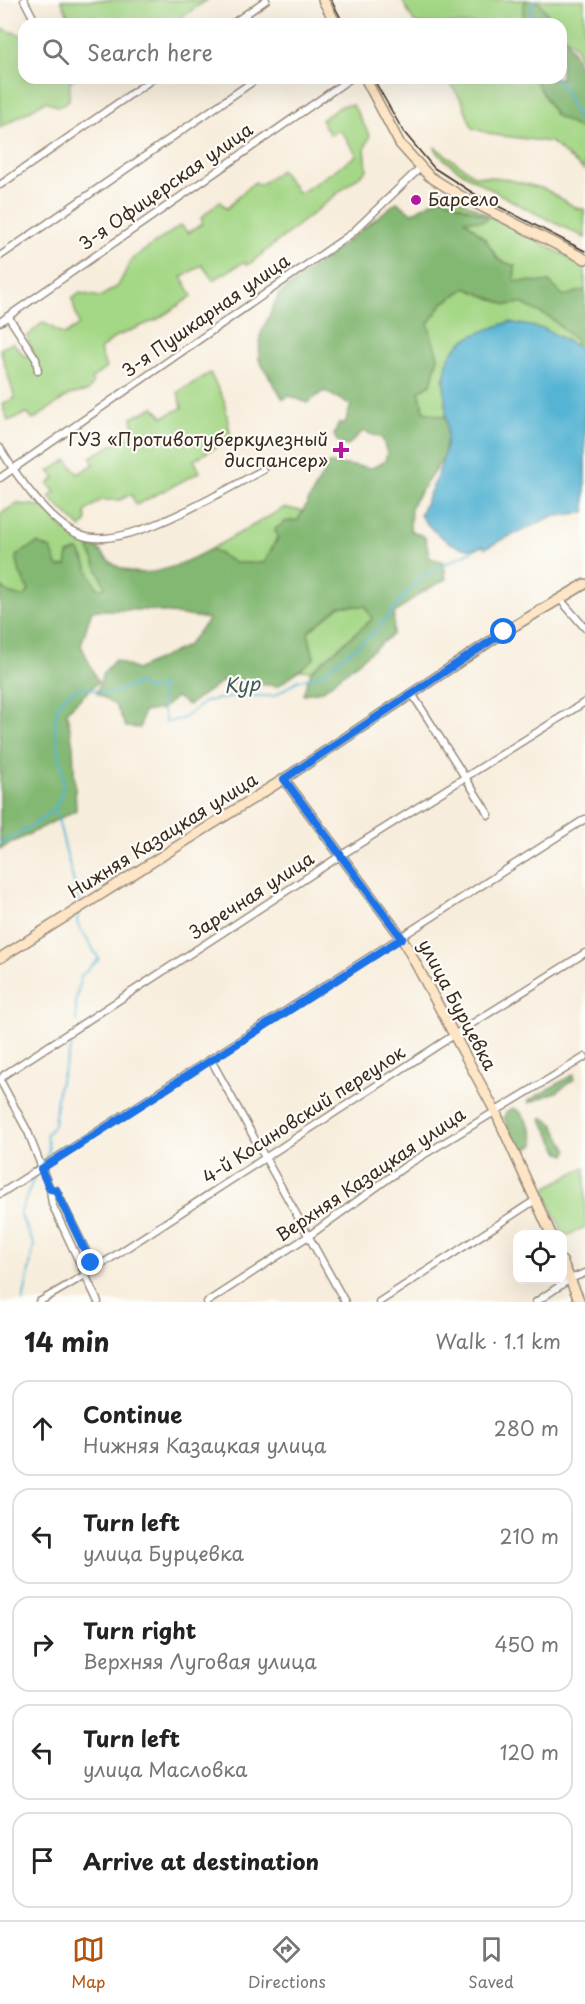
<!DOCTYPE html>
<html lang="en">
<head>
<meta charset="utf-8">
<style>
	body { margin:0; font-family:"Playpen Sans",sans-serif; background:#f6f6f6; color:#222 }
	.controls { position:absolute; right:18px; bottom:18px; display:grid; overflow:hidden; border-radius:12px; box-shadow:0 6px 24px #0002 }
	.controls button { width:54px; height:54px; display:grid; place-items:center; padding:0; border:0; border-bottom:2px solid #e0e0e0; background:#fff; color:#222; font:30px sans-serif }
	.stop { position:absolute; width:18px; height:18px; margin:-14px; border:4px solid #1a73e8; border-radius:50%; background:#fff }
	.stop.end { background:#1a73e8; border-color:#fff; box-shadow:0 2px 6px #0008 }
	.list { margin:0; padding:0; list-style:none }
	h2 { display:flex; justify-content:space-between; align-items:center; height:78px; margin:0; padding:0 24px; font-size:26px }
	h2 small { font-size:20px; font-weight:400; color:#767676 }
	.list li { display:grid; grid-template-columns:39px 1fr auto; gap:18px; align-items:center; box-sizing:border-box; height:96px; margin:0 12px 12px; padding:0 12px; border:2px solid #e0e0e0; border-radius:18px }
	.list b { display:block; font-size:22px; white-space:nowrap }
	.list p { margin:0; font-size:20px; white-space:nowrap; color:#767676 }
	.list em { font-size:20px; font-style:normal; color:#767676 }
	.icon { flex:none; width:33px; height:33px; fill:none; stroke:currentColor; stroke-width:2; stroke-linecap:round; stroke-linejoin:round }
	.map { position:relative; flex:none; width:585px; height:1302px; overflow:hidden }
	.search { position:absolute; background:#fff; box-shadow:0 6px 24px #0002; left:18px; right:18px; top:18px; height:66px; display:flex; align-items:center; gap:15px; box-sizing:border-box; padding:0 21px; border-radius:18px; color:#767676; font-size:22px }
	.sheet { height:618px; background:#fff }
	nav { display:flex; justify-content:space-around; align-items:center; box-sizing:border-box; height:84px; border-top:2px solid #e0e0e0; background:#fff; font-size:16px; color:#767676 }
	nav a { display:grid; justify-items:center; gap:3px }
	nav .on { color:#b45309 }
	.map>svg:first-child { display:block }
</style>
</head>
<body>
<div class="map">
<svg width="585" height="1302" viewBox="0 0 585 1302">
	<rect width="100%" height="100%" fill="#fdfcf7"/>
	<filter id="ink" filterUnits="userSpaceOnUse"><feTurbulence type="fractalNoise" baseFrequency=".0167" numOctaves="2"/><feDisplacementMap in="SourceGraphic" scale="12" xChannelSelector="R" yChannelSelector="G"/><feConvolveMatrix kernelMatrix="1 2 1 2 8 2 1 2 1" color-interpolation-filters="sRGB"/></filter>
	<filter id="wash" filterUnits="userSpaceOnUse"><feTurbulence type="fractalNoise" baseFrequency=".008" numOctaves="4" result="noise"/><feDisplacementMap in="SourceGraphic" scale="24" xChannelSelector="R" yChannelSelector="G"/><feGaussianBlur stdDeviation="1.35" result="paint"/><feColorMatrix in="noise" values="0 0 0 0 0 0 0 0 0 0 0 0 0 0 0 0 0 1.4 0 .05"/><feComposite in="paint" operator="in"/></filter>
	<g filter="url(#wash)">
		<rect width="100%" height="100%" fill="#f7eddc"/>
		<!-- green -->
		<g fill="#a4d786" stroke="#708052" stroke-width="1.5">
			<polygon points="61,0 207,0 171,24 72,24"/>
			<polygon points="402,0 526,0 523,8 524,24 415,24"/>
			<polygon points="535,0 584,0 585,73 575,46 561,33 561,24 554,24"/>
			<polygon points="0,28 24,36 24,78 75,78 70,81 69,100 59,107 46,101 0,128"/>
			<polygon points="429,78 534,78 555,115 585,132 585,171 551,142 495,135 472,128 462,101 450,83 433,85"/>
			<path d="M343,105h10l17,31 -5,12 2,22 -119,95 -4,-3 -31,18 -11,-15 -20,12 10,19 -34,23 -43,18 -15,13 6,18 -15,11 2,4 -5,8 -19,4 -36,25 -6,-7 -19,8 -6,-17 13,-6 -15,-49 13,-6 12,14 8,-5 -6,-15 16,-15 21,13 15,-10 -7,-26 8,-6 20,4 18,-11 14,-27 49,-34 7,8 15,-10 -2,-5 19,-17 6,8c11,-9 17,-19 29,-27l5,3 21,-15 18,24 58,-39 -17,-25 -10,5 -9,-15z"/>
			<path d="M435,147l40,29 27,2 43,11 33,20h6l1,29c-24,-13 -146,-69 -150,-91z"/>
			<polygon points="437,188 585,266 585,290 563,296 549,282 514,281 515,266 499,260 486,240 464,219 488,217 440,197"/>
			<polygon points="466,288 507,305 521,303 551,318 576,341 575,346 545,329 509,322 468,338 443,378 448,417 424,412 419,391 431,384 438,357 427,324 443,303"/>
			<polygon points="210,373 224,400 231,438 194,460 200,472 136,505 131,494 120,500 101,500 85,512 87,520 81,528 49,497 55,492 48,484 55,478 49,471 67,460 78,474 94,464 90,457 135,433 132,418 154,407 163,417 182,408 178,392"/>
			<polygon points="17,504 43,506 64,530 95,544 89,549 106,587 98,589 87,572 84,558 66,566 20,573 29,591 24,597 10,594 0,586 0,514"/>
			<polygon points="284,508 305,511 298,520 285,522 264,563 235,563 211,549"/>
			<polygon points="340,606 365,606 373,619 311,671 300,670 314,658 308,632"/>
			<polygon points="585,1167 585,1227 569,1235 563,1233 545,1194 547,1187"/>
		</g>
		<!-- forest -->
		<g fill="#83b873" stroke="#5f7148" stroke-width="1.5">
			<polygon points="526,0 540,3 554,24 524,24 523,8"/>
			<path d="M561,33c24,30 24,60 24,99l-30,-17 -21,-37h27z"/>
			<path d="M440,197l48,20 -3,4 -20,-1 21,20 12,20 17,6 -1,15 35,1 15,14 21,-6v61l-10,-5 1,-5 -25,-23 -30,-15 -14,2 -41,-17 -23,15 -15,21 10,33 -7,27 -12,7 5,21 22,5 2,18 -5,23 -32,48 -1,24 15,7 5,21 14,4 2,17 -27,15 -25,20 -1,20 -71,57 -19,3 8,-23 61,-52 -7,-13h-25l-32,26 6,27 -36,27 -55,-5 -35,24 -12,-8 -14,12 -19,3 -3,16 -14,-1 -10,-21 -19,-13 6,-20 12,-13 21,10 51,-24 22,-27 -60,-9h-57l-11,35 17,37 -31,29 6,35 3,64 -76,39v-263l10,8 14,3 5,-6 -9,-18 -4,-17 21,-13 14,6 7,18 8,-1 2,-12 10,-4c9,12 11,26 20,39l7,-2 -16,-38 6,-5c30,48 76,26 116,5l24,14h29l14,-25 -3,-9 10,-7 13,-2 31,-57 43,5 13,-7 2,-8 -5,-15 -19,-7 -16,15 -10,-5 -3,-6 5,-12h6l6,-18 -27,-14 -17,12 -17,-7 -7,3 -24,-39 1,-24 19,-42 118,-92 15,11z"/>
			<polygon points="574,1074 574,1079 558,1091 529,1103 528,1101"/>
			<path d="M513,1108c11,3 22,25 21,37l-9,5 6,10 -2,3 -6,-3 -19,-41 2,-7z"/>
			<polygon points="543,1117 553,1124 568,1150 566,1155 560,1153 541,1119"/>
		</g>
		<!-- water -->
		<path fill="#54b4d3" stroke="#486f78" stroke-width="1.5" d="M509,322l36,7 40,22v161l-34,5 -66,31 -2,-2c-23,11 -50,-13 -63,-31 10,-23 21,-44 26,-69 6,-37 -18,-88 24,-109 12,-6 26,-10 39,-15z"/>
		<g fill="none" stroke-linecap="round" stroke-linejoin="round">
			<!-- stream -->
			<g stroke="#54b4d3" stroke-width="2">
				<polyline points="532,24 530,13 534,0"/>
				<path d="M555,78c14,13 15,34 30,47"/>
				<polyline points="55,807 79,903"/>
				<path d="M0,843c18,-9 41,-20 54,-35 29,-34 -26,-98 22,-119 13,-5 24,6 36,4 9,-2 18,-7 26,-10l10,7 14,-4 -1,15 5,21 16,-3 24,-18 33,-5h35l23,-15 23,-6 56,-44 45,-55 53,-26"/>
				<polyline points="76,1021 76,1000 81,976 99,959 77,923 78,912"/>
				<polyline points="44,1163 49,1150 46,1135 54,1125 58,1088 75,1036"/>
				<polyline points="23,1302 34,1245 20,1214 35,1175"/>
			</g>
		</g>
	</g>
	<g filter="url(#ink)">
		<g fill="none" stroke-linecap="round" stroke-linejoin="round">
			<!-- street casing -->
			<g stroke="#998c7d" stroke-width="9">
				<g id="street">
					<polyline points="24,0 36,23"/>
					<polyline points="232,24 266,0"/>
					<polyline points="0,185 154,78"/>
					<polyline points="0,256 258,78"/>
					<polyline points="8,316 36,359 38,371"/>
					<polyline points="0,322 351,78"/>
					<path d="M0,448c16,27 50,76 80,87 44,18 142,-44 183,-65"/>
					<polyline points="0,478 351,234 420,168"/>
					<polyline points="559,598 585,628"/>
					<polyline points="411,692 489,815"/>
					<polyline points="211,1060 345,1302"/>
					<polyline points="0,1080 28,1132 50,1189 52,1204 98,1302"/>
					<polyline points="0,1081 4,1075 340,856 585,702"/>
					<polyline points="50,1189 56,1190 95,1269"/>
					<polyline points="0,1194 585,819"/>
					<polyline points="39,1302 85,1275 454,1035 585,953"/>
					<polyline points="207,1302 310,1235 407,1165 585,1057"/>
					<polyline points="379,1302 537,1199"/>
					<polyline points="536,1302 570,1279 585,1273"/>
				</g>
			</g>
			<!-- secondary casing -->
			<g stroke="#998c7d" stroke-width="12">
				<g id="secondary">
					<polyline points="323,0 336,24"/>
					<polyline points="365,78 400,144 429,176 459,195 585,259"/>
					<polyline points="284,779 402,938 495,1111 551,1234"/>
					<polyline points="0,958 284,779 504,632 585,584"/>
					<polyline points="562,1261 580,1302"/>
				</g>
			</g>
			<!-- street -->
			<use href="#street" stroke="#fff" stroke-width="6"/>
			<!-- secondary -->
			<use href="#secondary" stroke="#fde5c5" stroke-width="9"/>
			<!-- tram -->
			<g stroke="#3b2a1e" stroke-width="1.5">
				<polyline points="331,0 344,24"/>
				<polyline points="373,78 403,131 434,168 473,193 585,251"/>
			</g>
		</g>
	</g>
	<g fill="none" stroke-linecap="round" stroke-linejoin="round" filter="url(#ink)">
		<!-- route -->
		<polyline stroke="#1a73e8" stroke-width="8" points="91,1263 56,1190 50,1189 41,1169 402,938 284,779 504,632"/>
	</g>
	<!-- markers -->
	<g fill="#b5179e" stroke="#fdfcf7" stroke-width="2">
		<circle cx="416" cy="200" r="6"/>
		<path d="M338 441h6v6h6v6h-6v6h-6v-6h-6v-6h6z"/>
	</g>
	<g text-anchor="middle" stroke-width="4.5" stroke-linejoin="round" paint-order="stroke">
		<!-- street labels -->
		<g font-size="18" fill="#3b2a1e" stroke="#fdfcf7">
			<text transform="translate(166 187) rotate(-35)" y="6">3-я Офицерская улица</text>
			<text transform="translate(206 316) rotate(-35)" y="6">3-я Пушкарная улица</text>
			<text transform="translate(163 836) rotate(-32)" y="6">Нижняя Казацкая улица</text>
			<text transform="translate(252 896) rotate(-33)" y="6">Заречная улица</text>
			<text transform="translate(457 1005) rotate(62)" y="6">улица Бурцевка</text>
			<text transform="translate(304 1115) rotate(-33)" y="6">4-й Косиновский переулок</text>
			<text transform="translate(371 1175) rotate(-34)" y="6">Верхняя Казацкая улица</text>
		</g>
		<!-- poi labels -->
		<g font-size="18" fill="#3b2a1e" stroke="#fdfcf7" text-anchor="start">
			<text x="428" y="206">Барсело</text>
			<text x="328" y="446" text-anchor="end">ГУЗ «Противотуберкулезный<tspan x="328" dy="21">диспансер»</tspan></text>
		</g>
		<!-- water labels -->
		<g font-size="20" font-style="italic" fill="#445a5d" stroke="#fdfcf7">
			<text transform="translate(242 685) rotate(-4)" y="7">Кур</text>
		</g>
	</g>
</svg>
<div class="controls">
<button><svg class="icon" aria-label="locate" viewBox="0 0 24 24"><circle cx="12" cy="12" r="6"/><path d="M12 2v4M12 18v4M2 12h4M18 12h4"/></svg></button>
</div>
<div class="stop" style="left:504px;top:632px"></div>
<div class="stop end" style="left:91px;top:1263px"></div>
<div class="search"><svg class="icon" aria-label="search" viewBox="0 0 24 24"><circle cx="10" cy="10" r="6"/><path d="M15 15l6 6"/></svg>Search here</div>
</div>
<section class="sheet">
<h2>14 min<small>Walk · 1.1 km</small></h2>
<ul class="list">
<li><svg class="icon" aria-label="ahead" viewBox="0 0 24 24"><path d="M12 20V5M6 11l6-6 6 6"/></svg><div><b>Continue</b><p>Нижняя Казацкая улица</p></div><em>280 m</em></li>
<li><svg class="icon" aria-label="left" viewBox="0 0 24 24"><path d="M17 20v-9H6M10 6l-5 5 5 5"/></svg><div><b>Turn left</b><p>улица Бурцевка</p></div><em>210 m</em></li>
<li><svg class="icon" aria-label="right" viewBox="0 0 24 24"><path d="M7 20v-9h11M14 6l5 5-5 5"/></svg><div><b>Turn right</b><p>Верхняя Луговая улица</p></div><em>450 m</em></li>
<li><svg class="icon" aria-label="left" viewBox="0 0 24 24"><path d="M17 20v-9H6M10 6l-5 5 5 5"/></svg><div><b>Turn left</b><p>улица Масловка</p></div><em>120 m</em></li>
<li><svg class="icon" aria-label="arrive" viewBox="0 0 24 24"><path d="M6 21V4h12l-3 4 3 4H6"/></svg><div><b>Arrive at destination</b></div></li>
</ul>
</section>
<nav>
<a class="on"><svg class="icon" aria-label="map" viewBox="0 0 24 24"><path d="M3 6l6-2 6 2 6-2v14l-6 2-6-2-6 2zM9 4v14M15 6v14"/></svg>Map</a>
<a><svg class="icon" aria-label="directions" viewBox="0 0 24 24"><path d="M12 3l9 9-9 9-9-9zM9 14v-3h6M13 9l2 2-2 2"/></svg>Directions</a>
<a><svg class="icon" aria-label="saved" viewBox="0 0 24 24"><path d="M7 4h10v16l-5-4-5 4z"/></svg>Saved</a>
</nav>
</body>
</html>
